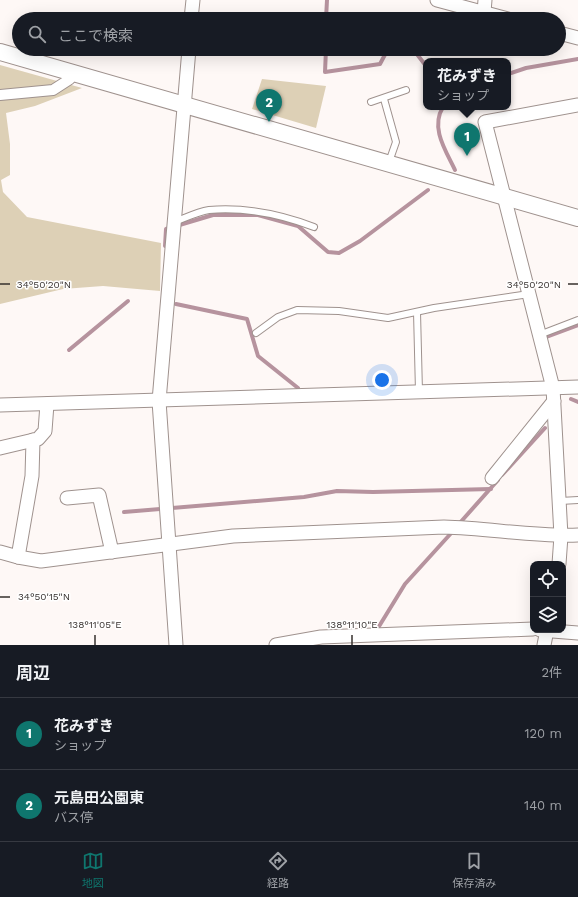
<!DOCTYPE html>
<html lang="ja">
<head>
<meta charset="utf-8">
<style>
	body { margin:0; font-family:"Work Sans","Noto Sans JP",sans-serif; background:#20242c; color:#f1f3f6 }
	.controls { position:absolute; right:12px; bottom:12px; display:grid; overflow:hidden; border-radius:8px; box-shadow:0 4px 16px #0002 }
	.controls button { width:36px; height:36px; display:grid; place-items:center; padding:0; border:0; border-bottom:1px solid #363941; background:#171b24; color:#f1f3f6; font:20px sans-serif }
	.you { position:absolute; left:382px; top:380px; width:14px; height:14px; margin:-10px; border:3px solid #fff; border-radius:50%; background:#1a73e8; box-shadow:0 0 0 6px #1a73e833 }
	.badge { display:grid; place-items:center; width:26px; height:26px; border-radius:50%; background:#0f766e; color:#fff; font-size:13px; font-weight:700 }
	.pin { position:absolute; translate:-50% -33px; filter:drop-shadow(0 1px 2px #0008) }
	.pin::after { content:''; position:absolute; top:21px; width:14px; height:12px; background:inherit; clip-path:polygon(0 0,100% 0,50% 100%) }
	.popup { position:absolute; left:423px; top:58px; width:88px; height:52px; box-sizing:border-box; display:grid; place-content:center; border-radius:8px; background:#171b24; filter:drop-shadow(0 1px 3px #0005); font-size:13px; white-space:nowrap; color:#9ea1a6 }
	.popup b { font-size:15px; color:#f1f3f6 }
	.popup::after { content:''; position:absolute; left:50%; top:100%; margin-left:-8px; border:8px solid transparent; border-top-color:#171b24 }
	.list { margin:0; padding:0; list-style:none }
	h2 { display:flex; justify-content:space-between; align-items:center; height:52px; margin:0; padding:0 16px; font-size:17px }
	h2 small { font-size:13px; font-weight:400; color:#9ea1a6 }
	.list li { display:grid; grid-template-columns:26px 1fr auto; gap:12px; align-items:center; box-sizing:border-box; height:72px; padding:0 16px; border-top:1px solid #363941 }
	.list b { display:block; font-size:15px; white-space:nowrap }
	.list p { margin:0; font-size:13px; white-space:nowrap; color:#9ea1a6 }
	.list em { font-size:13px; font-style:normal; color:#9ea1a6 }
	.icon { flex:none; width:22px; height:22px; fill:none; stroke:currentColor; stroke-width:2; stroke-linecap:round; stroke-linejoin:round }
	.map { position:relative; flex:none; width:578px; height:645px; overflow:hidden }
	.search { position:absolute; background:#171b24; box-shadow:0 4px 16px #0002; left:12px; right:12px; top:12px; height:44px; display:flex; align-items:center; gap:10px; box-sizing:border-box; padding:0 14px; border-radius:22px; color:#9ea1a6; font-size:15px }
	.sheet { height:196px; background:#171b24 }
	nav { display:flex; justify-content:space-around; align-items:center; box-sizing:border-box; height:56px; border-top:1px solid #363941; background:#171b24; font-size:11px; color:#9ea1a6 }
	nav a { display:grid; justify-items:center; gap:2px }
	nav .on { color:#0f766e }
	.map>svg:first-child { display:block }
</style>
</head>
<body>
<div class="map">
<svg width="578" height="645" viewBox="0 0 578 645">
	<rect width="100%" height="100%" fill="#fef8f6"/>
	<!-- green -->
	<g fill="#ddd0b6">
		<polygon points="0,65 82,88 35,106 6,113 10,144 10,175 1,180 3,192 27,217 161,243 160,291 103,286 63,289 0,304"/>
		<polygon points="262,79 326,86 316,128 252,109"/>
	</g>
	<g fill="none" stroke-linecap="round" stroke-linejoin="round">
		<!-- stream -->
		<g stroke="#b6939e" stroke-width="4">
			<polyline points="326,19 327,0"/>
			<polyline points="326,49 325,72 380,64 388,49"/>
			<polyline points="413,49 426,66"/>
			<polyline points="508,74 526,68 578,59"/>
			<path d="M443,107c-13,21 3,44 12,63"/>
			<polyline points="165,246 166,229 213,215 258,215 298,226 328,252 339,253 360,241 428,190"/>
			<polyline points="176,304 247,319 258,356 298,388"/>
			<polyline points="541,339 578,325"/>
			<polyline points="69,350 128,301"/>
			<polyline points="571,399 578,402"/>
			<polyline points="502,475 545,428"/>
			<polyline points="124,512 304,497 337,491 373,492 491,489"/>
			<polyline points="458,525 498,480"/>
			<polyline points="378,628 405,584 454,530"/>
		</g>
		<!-- service casing -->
		<g stroke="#9f928e" stroke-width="8">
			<g id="service">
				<polyline points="384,99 396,142 389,162"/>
				<polyline points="371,102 406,90"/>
				<path d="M174,222c11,-4 23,-10 35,-12 36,-3 71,4 105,17"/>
				<polyline points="417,312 419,392"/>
				<polyline points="256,333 278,317 297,310 339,311 388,318 434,308 529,294"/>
				<polyline points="539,335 578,320"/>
				<polyline points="560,501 578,500"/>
			</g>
		</g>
		<!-- pedestrian casing -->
		<g stroke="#9f928e" stroke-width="12">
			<polyline id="pedestrian" points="0,95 53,90 70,79"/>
		</g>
		<!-- minor casing -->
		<g stroke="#9f928e" stroke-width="15">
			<g id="minor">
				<polyline points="437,0 508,19"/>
				<polyline points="484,12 485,0"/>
				<polyline points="191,19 193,0"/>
				<polyline points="559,33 578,38"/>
				<polyline points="0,405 578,387"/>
				<polyline points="0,448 38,439 45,431 47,404"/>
				<polyline points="492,478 554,401"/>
				<polyline points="67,498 99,495 112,552"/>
				<path d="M0,552l18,5 23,4 192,-25 211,-9c45,1 90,10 134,8"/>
				<polyline points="18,557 32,476 33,440"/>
				<polyline points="559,564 561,536 553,388 485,122 578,105"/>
				<polyline points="540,630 578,633"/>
				<polyline points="176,645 159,401 189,49"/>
				<polyline points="276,645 321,637 533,629"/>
				<polyline points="544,645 547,630"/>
			</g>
		</g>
		<!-- tertiary casing -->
		<g stroke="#9f928e" stroke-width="18">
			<polyline id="tertiary" points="0,52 578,218"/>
		</g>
		<!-- service -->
		<use href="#service" stroke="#fff" stroke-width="6"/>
		<!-- pedestrian -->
		<use href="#pedestrian" stroke="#fff" stroke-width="10"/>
		<!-- minor -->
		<use href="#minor" stroke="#fff" stroke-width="13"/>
		<!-- tertiary -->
		<use href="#tertiary" stroke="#fff" stroke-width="16"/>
	</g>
	<!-- ticks -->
	<path fill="none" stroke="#36302e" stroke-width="1.5" d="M0,284h10M568,284h10M0,597h10M95,635v10M352,635v10"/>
	<g font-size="10" text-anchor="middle" fill="#36302e" stroke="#fff" stroke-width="3" stroke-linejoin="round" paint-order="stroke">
		<text x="44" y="288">34°50'20"N</text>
		<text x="534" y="288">34°50'20"N</text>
		<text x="44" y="600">34°50'15"N</text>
		<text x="95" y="628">138°11'05"E</text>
		<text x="352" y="628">138°11'10"E</text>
	</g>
</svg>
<div class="controls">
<button><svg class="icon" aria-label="locate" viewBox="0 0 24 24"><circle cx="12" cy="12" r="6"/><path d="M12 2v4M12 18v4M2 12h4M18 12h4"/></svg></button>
<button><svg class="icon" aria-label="layers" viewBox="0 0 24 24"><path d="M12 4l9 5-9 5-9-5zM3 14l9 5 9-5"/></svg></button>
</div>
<div class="you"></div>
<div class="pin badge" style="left:467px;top:156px">1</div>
<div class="popup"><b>花みずき</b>ショップ</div>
<div class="pin badge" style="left:269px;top:122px">2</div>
<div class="search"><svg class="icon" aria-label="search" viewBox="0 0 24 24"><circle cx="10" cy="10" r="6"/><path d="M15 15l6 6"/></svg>ここで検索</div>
</div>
<section class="sheet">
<h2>周辺<small>2件</small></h2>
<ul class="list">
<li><span class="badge">1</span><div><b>花みずき</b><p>ショップ</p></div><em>120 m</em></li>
<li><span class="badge">2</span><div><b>元島田公園東</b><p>バス停</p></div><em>140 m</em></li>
</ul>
</section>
<nav>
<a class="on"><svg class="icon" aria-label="map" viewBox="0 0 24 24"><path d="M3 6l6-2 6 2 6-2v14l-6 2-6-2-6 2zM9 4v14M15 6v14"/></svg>地図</a>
<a><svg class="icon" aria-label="directions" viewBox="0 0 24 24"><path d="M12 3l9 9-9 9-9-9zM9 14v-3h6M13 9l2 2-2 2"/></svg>経路</a>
<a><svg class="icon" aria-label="saved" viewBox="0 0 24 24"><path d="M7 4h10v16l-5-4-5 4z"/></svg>保存済み</a>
</nav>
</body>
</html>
